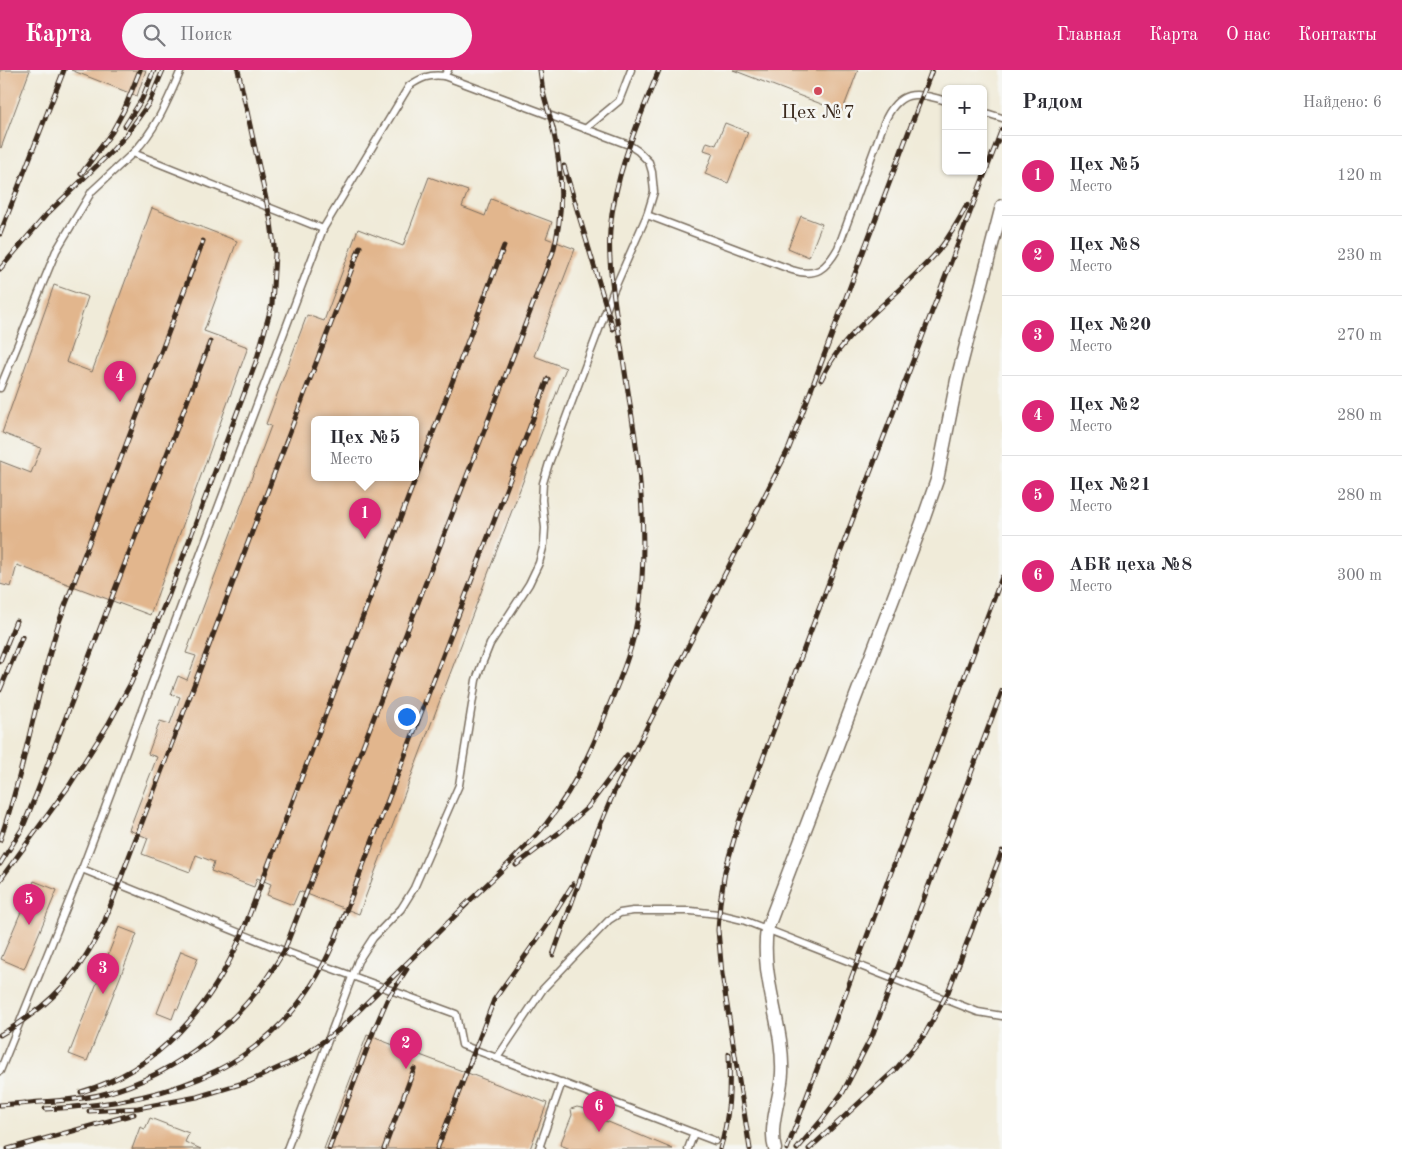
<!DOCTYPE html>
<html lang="ru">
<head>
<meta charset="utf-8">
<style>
	body { margin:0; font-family:"Old Standard TT",serif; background:#f7f7f7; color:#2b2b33 }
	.controls { position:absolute; right:15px; top:15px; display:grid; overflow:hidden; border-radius:8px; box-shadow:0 1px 4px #0004 }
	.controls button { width:45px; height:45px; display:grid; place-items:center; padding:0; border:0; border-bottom:1px solid #e1e1e2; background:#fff; color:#2b2b33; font:25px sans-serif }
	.you { position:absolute; left:406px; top:646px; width:18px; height:18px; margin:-12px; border:4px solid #fff; border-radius:50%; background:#1a73e8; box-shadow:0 0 0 8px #1a73e833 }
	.badge { display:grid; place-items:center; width:32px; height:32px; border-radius:50%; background:#db2777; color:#fff; font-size:16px; font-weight:700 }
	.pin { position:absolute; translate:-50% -41px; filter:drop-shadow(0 1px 2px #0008) }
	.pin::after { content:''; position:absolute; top:26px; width:18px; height:15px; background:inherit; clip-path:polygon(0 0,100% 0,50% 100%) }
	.popup { position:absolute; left:311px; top:346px; width:108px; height:65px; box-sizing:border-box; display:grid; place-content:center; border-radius:8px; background:#fff; filter:drop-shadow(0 1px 4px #0005); font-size:16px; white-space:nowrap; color:#7c7c81 }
	.popup b { font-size:19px; color:#2b2b33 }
	.popup::after { content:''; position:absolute; left:50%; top:100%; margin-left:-10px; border:10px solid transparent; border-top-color:#fff }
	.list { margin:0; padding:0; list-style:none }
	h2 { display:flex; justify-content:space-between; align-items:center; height:65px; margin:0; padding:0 20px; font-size:21px }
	h2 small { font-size:16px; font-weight:400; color:#7c7c81 }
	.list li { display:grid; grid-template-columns:32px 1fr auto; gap:15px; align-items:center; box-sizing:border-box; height:80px; padding:0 20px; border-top:1px solid #e1e1e2 }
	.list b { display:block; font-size:19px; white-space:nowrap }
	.list p { margin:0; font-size:16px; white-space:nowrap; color:#7c7c81 }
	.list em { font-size:16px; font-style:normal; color:#7c7c81 }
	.icon { flex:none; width:28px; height:28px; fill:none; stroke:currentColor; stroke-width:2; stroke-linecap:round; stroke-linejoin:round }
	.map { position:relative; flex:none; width:1002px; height:1079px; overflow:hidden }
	header { display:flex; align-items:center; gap:30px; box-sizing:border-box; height:70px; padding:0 25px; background:#db2777; color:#fff }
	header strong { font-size:24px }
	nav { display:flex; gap:28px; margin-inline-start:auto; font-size:18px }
	.search { width:350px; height:45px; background:#f7f7f7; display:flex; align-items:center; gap:12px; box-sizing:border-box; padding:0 18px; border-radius:28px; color:#7c7c81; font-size:19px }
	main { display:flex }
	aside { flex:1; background:#fff }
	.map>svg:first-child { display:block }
</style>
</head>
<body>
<header>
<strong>Карта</strong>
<div class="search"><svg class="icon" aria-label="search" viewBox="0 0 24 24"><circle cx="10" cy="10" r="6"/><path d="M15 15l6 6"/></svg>Поиск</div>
<nav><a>Главная</a><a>Карта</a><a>О нас</a><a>Контакты</a></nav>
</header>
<main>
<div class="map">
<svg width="1002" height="1079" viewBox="0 0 1002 1079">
	<rect width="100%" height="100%" fill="#f6f6f2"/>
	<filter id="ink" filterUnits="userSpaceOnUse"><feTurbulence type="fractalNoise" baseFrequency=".02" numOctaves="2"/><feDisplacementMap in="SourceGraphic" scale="10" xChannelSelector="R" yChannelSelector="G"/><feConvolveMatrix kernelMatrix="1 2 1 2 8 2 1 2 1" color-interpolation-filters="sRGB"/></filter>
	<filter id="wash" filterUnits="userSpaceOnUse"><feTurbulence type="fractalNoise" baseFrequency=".0096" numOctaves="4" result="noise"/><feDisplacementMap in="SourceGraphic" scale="20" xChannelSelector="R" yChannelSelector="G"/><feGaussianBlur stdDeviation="1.12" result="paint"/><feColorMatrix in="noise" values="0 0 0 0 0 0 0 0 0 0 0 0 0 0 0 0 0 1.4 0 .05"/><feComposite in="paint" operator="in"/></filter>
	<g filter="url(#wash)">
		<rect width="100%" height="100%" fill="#f0ebd9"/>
		<g id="blocks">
			<!-- building -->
			<g fill="#e2b68d" fill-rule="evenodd">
				<polygon points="0,0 30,0 1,78 0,77"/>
				<polygon points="71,0 146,0 137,26"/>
				<polygon points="733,0 858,0 842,42"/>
				<polygon points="725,53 748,62 728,113 705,104 713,83 704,80 707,72 716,75"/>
				<path d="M429,107l39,14 -6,16 23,9 6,-17 61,23 -6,16 29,11 -41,107 32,12 -207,546 -60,-23 -6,14 -26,-10 4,-11 -14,-6 -3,9 -43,-16 3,-9 -18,-7 -6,17 -48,-18 6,-16 -19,-8 28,-73 -9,-3 12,-33 10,3 10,-27 -9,-3 7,-18 9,4 9,-24 -10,-3 85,-227 -5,-2 41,-109 17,6 34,-92 45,17zM315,350h100v58h-100z"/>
				<polygon points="152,138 237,171 204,261 248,277 150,545 17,495 11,517 0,514 0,391 31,403 41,378 2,363 54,215 88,227 66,292 92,302"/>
				<polygon points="801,146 822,154 809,187 788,178"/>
				<polygon points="34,811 57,820 24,899 1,889"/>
				<polygon points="119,857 137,864 87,991 69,984"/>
				<polygon points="181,881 198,888 178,939 176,938 172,949 157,943"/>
				<polygon points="367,965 547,1033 530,1079 324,1079"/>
				<polygon points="577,1037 590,1040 602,1047 601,1049 673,1079 571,1079 560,1075 572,1045 571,1039"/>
				<polygon points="150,1048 189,1063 185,1072 201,1079 132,1079 140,1057 145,1059"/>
			</g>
		</g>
	</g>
	<g filter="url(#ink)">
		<use href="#blocks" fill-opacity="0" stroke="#7a6e5f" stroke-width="1"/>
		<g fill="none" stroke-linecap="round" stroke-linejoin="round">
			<!-- lane casing -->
			<g stroke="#7a6e5f" stroke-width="9">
				<g id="lane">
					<path d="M181,0c-13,30 -25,60 -48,83l190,76"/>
					<polyline points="444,6 448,0"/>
					<polyline points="983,42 1002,48"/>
					<polyline points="585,59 619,31 631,0"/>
					<path d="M647,145l145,55c24,8 34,-1 46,-22l46,-125c14,-33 31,-32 62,-22"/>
					<polyline points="0,318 56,181 92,121 133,83"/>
					<polyline points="82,799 284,881 456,944 462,975 497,988 543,919 609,850 620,843 633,841 691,841 718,844 743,850 978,942 1002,946"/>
					<polyline points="497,988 715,1071"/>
					<path d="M0,1001l82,-202 241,-640 86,-143c12,-8 20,-12 35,-10l185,69 9,6 11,11 3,10 2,20 -7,23 -34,77 -64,171 -6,20 -1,17 3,28 -1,16 -5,19 -10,21 -39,60 -8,20 -6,16 -17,105 -45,103 -13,21 -28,29 -15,23 -71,188"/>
					<polyline points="542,1079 539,1078 562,1012"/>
					<polyline points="688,1079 694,1063"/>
				</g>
			</g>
			<!-- street casing -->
			<g stroke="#7a6e5f" stroke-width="15">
				<path id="street" d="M775,1079c-7,-23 6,-52 7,-76 2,-48 -22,-95 -15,-144l155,-406 15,-43 20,-100 45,-174"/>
			</g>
			<!-- lane -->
			<use href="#lane" stroke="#fff" stroke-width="6"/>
			<!-- street -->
			<use href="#street" stroke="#fff" stroke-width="12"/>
			<!-- rail casing -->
			<g stroke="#3b2a1e" stroke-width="5">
				<g id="rail">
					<polyline points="540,0 543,22 554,62"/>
					<polyline points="125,56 142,29 154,0"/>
					<polyline points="564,96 613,259"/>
					<polyline points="81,104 112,62 124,40 140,0"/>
					<polyline points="0,164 64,0"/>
					<polyline points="0,199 47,144 111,82 127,64 149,33 163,0"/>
					<path d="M821,310c5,-10 11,-21 18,-30 29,-37 69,-64 100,-100 11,-14 20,-30 28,-45"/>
					<polyline points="0,591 16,551"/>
					<polyline points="0,620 22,567"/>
					<path d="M0,770c25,-71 36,-146 59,-218l144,-381"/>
					<polyline points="0,794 22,759 36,725 210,272"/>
					<polyline points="516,795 560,762 588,737 627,685"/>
					<polyline points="0,810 69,716 109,653 131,613 168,527 256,292 272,234 275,184 271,152 238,0"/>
					<path d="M463,837c28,-27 58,-53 83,-83 27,-34 45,-71 60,-111 11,-27 23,-54 29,-82 13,-60 8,-133 0,-194 -6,-39 -12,-78 -18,-117 -4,-30 -9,-60 -7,-90 5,-57 28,-108 49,-160"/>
					<polyline points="553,885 596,765 614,722 789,378 932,0"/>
					<path d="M0,965c52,-30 80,-61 105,-115l255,-673"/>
					<path d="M81,1022c79,-23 130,-85 161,-158l262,-688"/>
					<path d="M19,1034c28,-3 57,-3 84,-10 77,-20 142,-75 181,-143l269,-699c12,-42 9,-85 -1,-127"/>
					<polyline points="0,1035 25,1033"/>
					<path d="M45,1039c126,-6 236,-41 289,-167l214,-563"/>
					<polyline points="89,1041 138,1038 197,1027 250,1011 302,987 340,959 467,834"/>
					<polyline points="8,1079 134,1044"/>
					<polyline points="329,1079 374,960 387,930 407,899"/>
					<polyline points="384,1079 414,999"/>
					<polyline points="437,1079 494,930 548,854 573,814"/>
					<path d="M720,1079c10,-32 10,-63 9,-95"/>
					<polyline points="750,1079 722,904 718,860 720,833 725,801 739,752 870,403 1002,59"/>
					<polyline points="787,1079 1002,507"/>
					<polyline points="797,1079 821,1051 843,1022 872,966 1002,621"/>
					<polyline points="809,1079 896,999 925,964 948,922 1002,781"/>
				</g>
			</g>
			<!-- rail -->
			<use href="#rail" stroke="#f6f6f2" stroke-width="3" stroke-dasharray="9" stroke-linecap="butt"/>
		</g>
	</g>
	<!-- markers -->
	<circle fill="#d1495b" stroke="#f6f6f2" stroke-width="2" cx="818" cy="21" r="5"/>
	<g text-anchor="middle" stroke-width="5" stroke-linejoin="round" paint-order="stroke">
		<!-- poi labels -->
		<g font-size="20" fill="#3b2a1e" stroke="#f6f6f2">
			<text x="818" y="48">Цех №7</text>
		</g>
	</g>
</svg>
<div class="controls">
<button>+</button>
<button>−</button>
</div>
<div class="you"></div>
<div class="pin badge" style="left:365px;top:469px">1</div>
<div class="popup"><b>Цех №5</b>Место</div>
<div class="pin badge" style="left:406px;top:999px">2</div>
<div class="pin badge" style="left:103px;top:924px">3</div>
<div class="pin badge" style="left:120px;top:332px">4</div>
<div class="pin badge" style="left:29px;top:855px">5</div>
<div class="pin badge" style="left:599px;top:1062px">6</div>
</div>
<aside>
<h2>Рядом<small>Найдено: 6</small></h2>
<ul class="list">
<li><span class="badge">1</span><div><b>Цех №5</b><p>Место</p></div><em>120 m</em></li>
<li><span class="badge">2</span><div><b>Цех №8</b><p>Место</p></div><em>230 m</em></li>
<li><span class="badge">3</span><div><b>Цех №20</b><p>Место</p></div><em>270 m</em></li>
<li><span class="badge">4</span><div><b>Цех №2</b><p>Место</p></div><em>280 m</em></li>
<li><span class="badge">5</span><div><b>Цех №21</b><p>Место</p></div><em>280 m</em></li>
<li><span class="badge">6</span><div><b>АБК цеха №8</b><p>Место</p></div><em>300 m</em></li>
</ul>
</aside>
</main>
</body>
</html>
